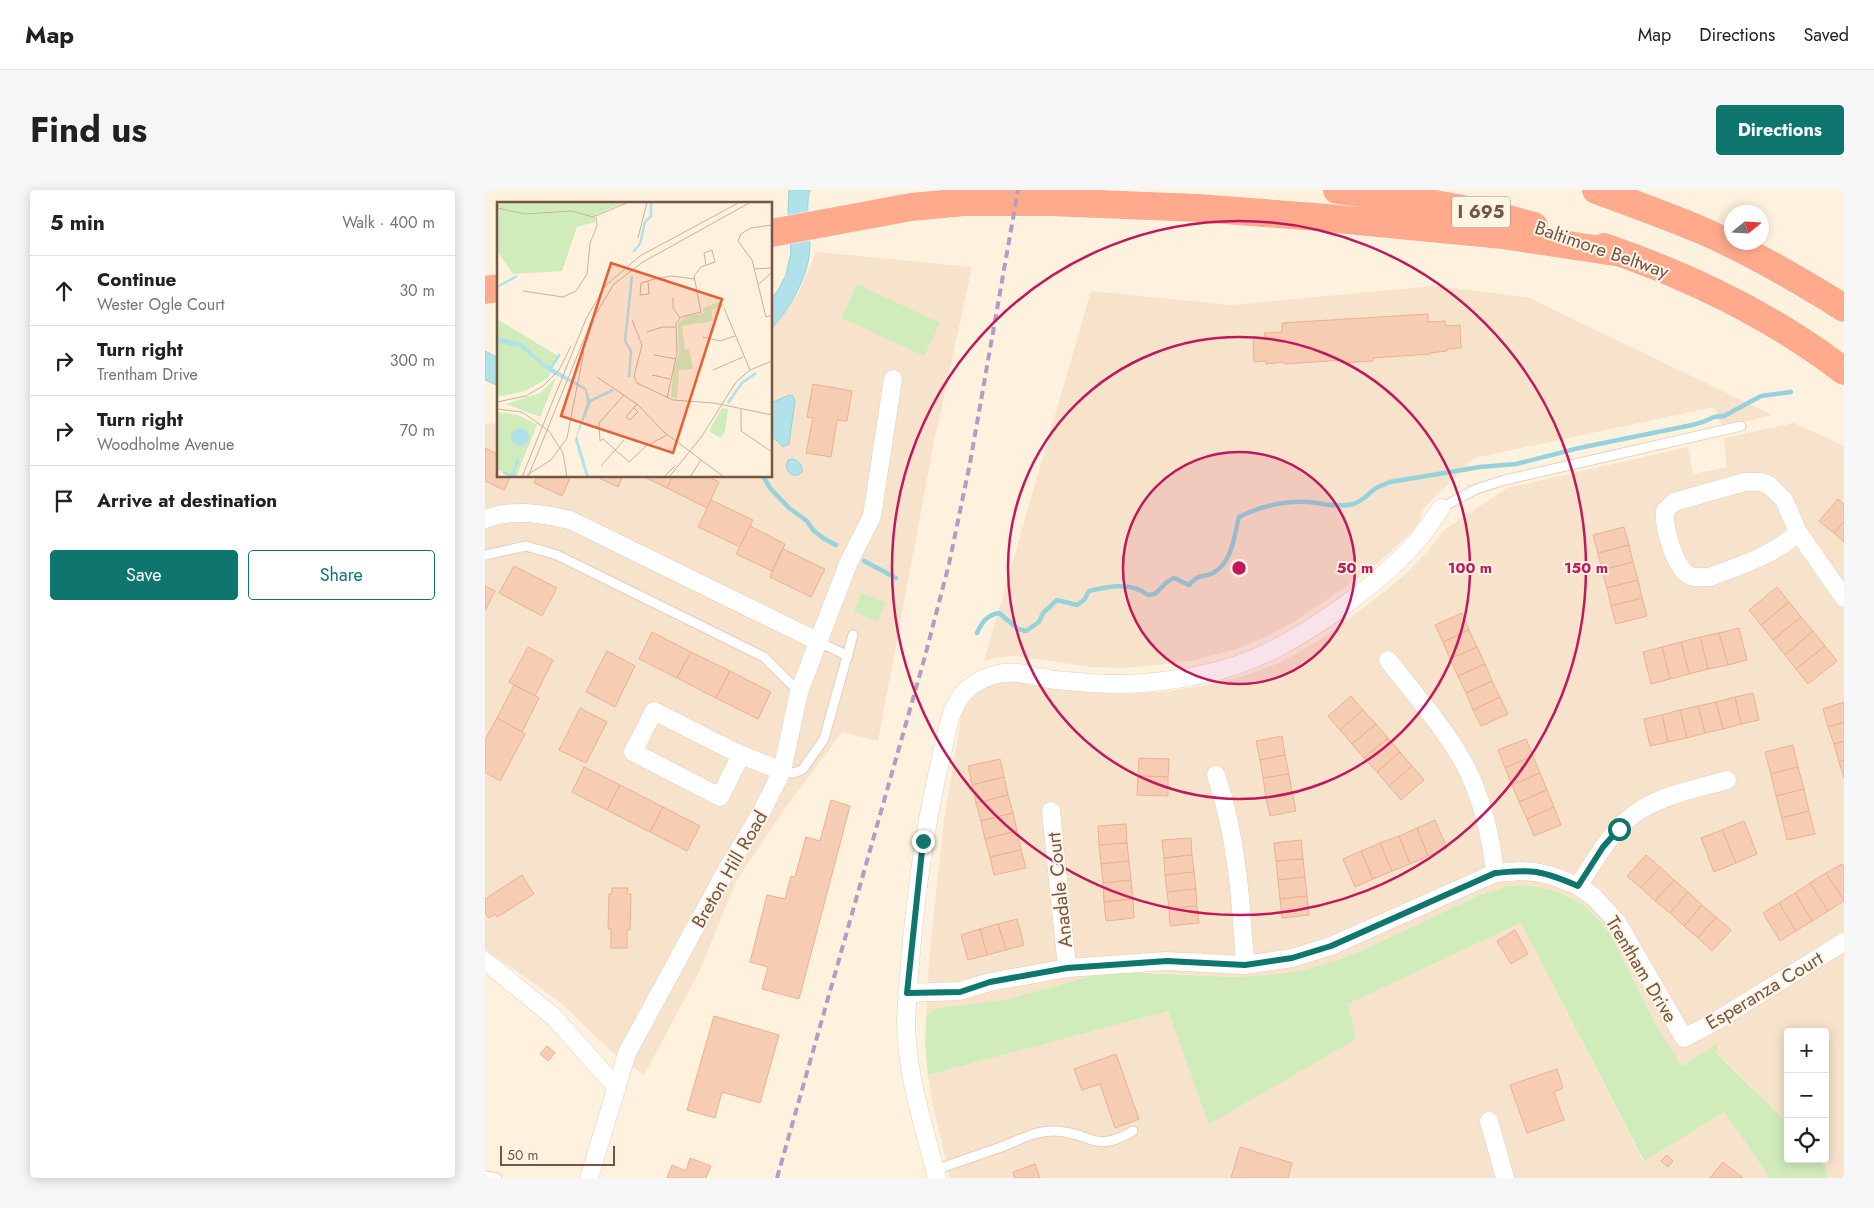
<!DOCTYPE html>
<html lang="en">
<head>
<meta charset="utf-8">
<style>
	body { margin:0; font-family:Jost,sans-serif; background:#f6f6f6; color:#202124 }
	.controls { position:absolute; right:15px; bottom:15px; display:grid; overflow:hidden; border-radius:5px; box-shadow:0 2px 12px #0003 }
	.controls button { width:45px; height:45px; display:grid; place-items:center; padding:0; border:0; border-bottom:1px solid #e0e0e0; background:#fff; color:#202124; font:25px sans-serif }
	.compass { position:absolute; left:1239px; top:15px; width:45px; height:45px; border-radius:50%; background:#fff; box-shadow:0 2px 12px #0003; rotate:72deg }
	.scale { position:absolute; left:15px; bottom:12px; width:115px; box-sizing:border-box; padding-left:5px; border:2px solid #765544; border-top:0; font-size:14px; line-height:18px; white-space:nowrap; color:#765544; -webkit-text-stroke:4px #fff5e5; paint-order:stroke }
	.stop { position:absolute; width:15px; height:15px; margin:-11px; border:4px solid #0f766e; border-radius:50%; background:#fff }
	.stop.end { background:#0f766e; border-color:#fff; box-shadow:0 1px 5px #0008 }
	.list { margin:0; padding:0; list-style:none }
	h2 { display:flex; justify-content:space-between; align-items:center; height:65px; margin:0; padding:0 20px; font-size:21px }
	h2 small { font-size:16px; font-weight:400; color:#757577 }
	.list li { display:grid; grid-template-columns:32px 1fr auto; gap:15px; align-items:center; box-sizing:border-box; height:70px; padding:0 20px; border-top:1px solid #e0e0e0 }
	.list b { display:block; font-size:19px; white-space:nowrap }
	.list p { margin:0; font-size:16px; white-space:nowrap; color:#757577 }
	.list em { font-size:16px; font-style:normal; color:#757577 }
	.actions { display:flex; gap:10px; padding:15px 20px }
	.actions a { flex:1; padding:11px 0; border:1px solid #0f766e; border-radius:5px; text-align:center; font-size:18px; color:#0f766e }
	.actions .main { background:#0f766e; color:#fff }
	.icon { flex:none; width:28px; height:28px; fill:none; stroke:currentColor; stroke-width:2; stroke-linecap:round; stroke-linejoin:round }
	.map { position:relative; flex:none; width:1359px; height:988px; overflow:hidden; border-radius:5px }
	header { display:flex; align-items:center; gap:30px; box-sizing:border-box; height:70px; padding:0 25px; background:#fff; border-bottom:1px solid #e0e0e0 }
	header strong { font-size:24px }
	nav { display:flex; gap:28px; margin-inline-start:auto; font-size:18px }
	.intro { display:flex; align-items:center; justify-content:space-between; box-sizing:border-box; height:120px; padding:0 30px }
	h1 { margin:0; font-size:35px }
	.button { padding:12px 22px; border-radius:5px; background:#0f766e; color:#fff; font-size:18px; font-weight:700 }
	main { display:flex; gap:30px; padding:0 30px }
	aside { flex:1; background:#fff; border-radius:5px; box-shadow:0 2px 12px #0003 }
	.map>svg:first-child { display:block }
</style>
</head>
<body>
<header>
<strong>Map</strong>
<nav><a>Map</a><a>Directions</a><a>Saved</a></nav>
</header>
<div class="intro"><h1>Find us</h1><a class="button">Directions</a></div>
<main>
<aside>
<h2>5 min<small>Walk · 400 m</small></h2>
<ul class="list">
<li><svg class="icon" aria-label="ahead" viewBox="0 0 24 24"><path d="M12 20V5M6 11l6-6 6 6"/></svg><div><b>Continue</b><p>Wester Ogle Court</p></div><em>30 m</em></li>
<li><svg class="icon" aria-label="right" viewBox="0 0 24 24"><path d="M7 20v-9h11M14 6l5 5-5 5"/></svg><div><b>Turn right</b><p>Trentham Drive</p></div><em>300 m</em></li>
<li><svg class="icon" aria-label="right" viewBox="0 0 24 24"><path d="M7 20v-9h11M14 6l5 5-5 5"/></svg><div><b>Turn right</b><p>Woodholme Avenue</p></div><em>70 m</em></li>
<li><svg class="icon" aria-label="arrive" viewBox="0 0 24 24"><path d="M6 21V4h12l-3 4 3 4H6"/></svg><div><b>Arrive at destination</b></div></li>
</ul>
<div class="actions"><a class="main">Save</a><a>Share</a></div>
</aside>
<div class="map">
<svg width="1359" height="988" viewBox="0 0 1359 988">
	<rect width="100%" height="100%" fill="#fef1dd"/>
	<!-- residential -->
	<g fill="#f7e2cb">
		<polygon points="331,62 487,77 449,252 393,551 357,542 299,620 251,691 214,782 159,885 127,862 75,812 0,759 0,234 14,233 14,286 286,286 286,142 314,102"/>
		<polygon points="949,96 1042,107 1287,225 1238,237 1229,217 989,268 937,320 936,329 927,342 886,379 809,432 779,448 751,459 710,470 673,475 635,478 606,477 531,466 515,467 499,471 606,101 746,115"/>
		<polygon points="1309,233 1359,256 1359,988 1341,988 1344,984 1334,969 1340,969 1340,842 1303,842 1303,933 1231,862 1233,854 1197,876 1172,837 1127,747 1111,727 1097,714 1076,703 1050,696 997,704 876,761 847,772 819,780 787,785 750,787 665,782 606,786 519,810 452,818 441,827 444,770 459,631 477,523 484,511 496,500 509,494 533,492 570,498 637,504 677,502 718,496 759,486 794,473 825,456 853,437 903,399 926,379 943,361 958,341 1022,298 1203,257 1208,284 1242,277 1239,248"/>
		<polygon points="1036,733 1158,971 1239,922 1285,988 465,988 449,920 443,885 683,821 724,933 863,814"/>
	</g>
	<!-- green -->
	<g fill="#d0ecbb">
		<polygon points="372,94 455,133 439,166 357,128"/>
		<polygon points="376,403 400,412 393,431 369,422"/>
		<polygon points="1024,696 1050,696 1076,703 1097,714 1111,727 1127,747 1172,837 1197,876 1233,853 1231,863 1303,933 1303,969 1334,969 1344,984 1341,988 1285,988 1239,922 1159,971 1036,733 863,814 871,849 724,934 683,821 443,885 440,856 441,827 452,818 519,810 606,786 636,782 750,787 787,785 819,780 847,772 876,761 997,704"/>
	</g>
	<!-- water -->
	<g fill="#b1e1e9" stroke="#96d2dc">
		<path d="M304,0h21c-5,17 0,36 0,54 0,31 -19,62 -39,86v-31l7,-9 8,-15 5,-23 -3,-41z"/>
		<polygon points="0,161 14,168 14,196 0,190"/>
		<polygon points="304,205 308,206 310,211 304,254 298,257 286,245 286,213"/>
		<path d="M308,269c7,3 9,5 9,13l-4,3h-5c-6,-3 -8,-8 -5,-15z"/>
	</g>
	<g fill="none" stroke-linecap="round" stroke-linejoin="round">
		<!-- stream -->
		<g stroke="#96d2dc" stroke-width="4.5">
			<polyline points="278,286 285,298 304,318 322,331 328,340 338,348 351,355"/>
			<polyline points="379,371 411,388"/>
			<path d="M492,443c5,-11 10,-18 22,-20l19,16 8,2 13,-9 4,-9 14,-13 20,5 7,-5 5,-9c20,-5 42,-9 59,4l7,-1 12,-12 7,-4 15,7c11,-13 12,-6 24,-12 20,-11 21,-38 26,-56 20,-10 45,-16 68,-15 15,1 31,6 46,2 10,-3 15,-10 23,-16 4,-2 9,-4 14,-6l90,-15 36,-3 63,-16 113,-23 11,-3 11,-5 10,-1 37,-20 30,-4"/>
		</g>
	</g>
	<!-- building -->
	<g fill="#f6cdb2" stroke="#eab291">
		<polygon points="943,124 943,132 960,131 961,136 975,135 976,158 962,159 962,161 945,163 945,164 888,168 888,171 857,173 857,170 799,174 799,172 781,174 781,171 769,172 768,149 780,148 779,143 797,142 797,133"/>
		<polygon points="328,194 367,201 362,231 352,230 346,267 321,263 328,228 322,227"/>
		<polygon points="0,258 14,265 14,286 26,286 19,300 0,291"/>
		<polygon points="52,286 86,286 77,306 49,293"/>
		<polygon points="110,286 138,286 133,297"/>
		<polygon points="157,286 188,286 182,298"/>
		<polygon points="188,286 222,286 234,292 222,318 182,298"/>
		<polygon points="1353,309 1359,314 1359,332 1349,343 1334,331"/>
		<polygon points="226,310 268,330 255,357 213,337"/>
		<polygon points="1359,332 1359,352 1349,343"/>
		<polygon points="265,336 300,354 287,381 251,364"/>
		<polygon points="1139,337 1144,355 1113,363 1108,345"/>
		<polygon points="1144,355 1148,372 1117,380 1113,363"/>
		<polygon points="298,359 340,379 326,407 285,387"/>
		<polygon points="1148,372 1153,390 1122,398 1117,380"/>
		<polygon points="29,376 72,398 57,426 14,403"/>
		<polygon points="1153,390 1157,408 1126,416 1122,398"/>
		<polygon points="0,396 10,401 0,421"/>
		<polygon points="1292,397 1304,412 1276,435 1264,420"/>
		<polygon points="1157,408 1162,426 1131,434 1126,416"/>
		<polygon points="1304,412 1316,427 1288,450 1276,435"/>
		<polygon points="977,423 984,440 958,452 950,435"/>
		<polygon points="1316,427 1328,441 1300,465 1288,450"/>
		<polygon points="1254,438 1262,470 1243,475 1234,443"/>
		<polygon points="984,440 992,457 965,469 958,452"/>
		<polygon points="1328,441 1340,456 1311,479 1300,465"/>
		<polygon points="167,442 206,462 192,488 154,469"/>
		<polygon points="1234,443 1243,475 1223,479 1215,447"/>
		<polygon points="1215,447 1223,479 1204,484 1196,452"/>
		<polygon points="1196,452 1204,484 1185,489 1177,457"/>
		<polygon points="1340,456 1352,471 1323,494 1311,479"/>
		<polygon points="43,457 68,470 50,506 24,492"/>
		<polygon points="992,457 1000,474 973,486 965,469"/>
		<polygon points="1177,457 1185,489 1166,494 1158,462"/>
		<polygon points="122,461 150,476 130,517 101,502"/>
		<polygon points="206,462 245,481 231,508 192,488"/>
		<polygon points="1000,474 1007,491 981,503 973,486"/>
		<polygon points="245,481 286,502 273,529 231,508"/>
		<polygon points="1007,491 1015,507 988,520 981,503"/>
		<polygon points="29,495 54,508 37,542 12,528"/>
		<polygon points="1268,503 1274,530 1256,534 1250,507"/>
		<polygon points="866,506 878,520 855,540 843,526"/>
		<polygon points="1015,507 1023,524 996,536 988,520"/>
		<polygon points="1250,507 1256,534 1238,539 1231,512"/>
		<polygon points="1231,512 1238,539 1220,543 1213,516"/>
		<polygon points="1359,512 1359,532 1343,537 1338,519"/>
		<polygon points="1213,516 1220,543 1202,548 1195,520"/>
		<polygon points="95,518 122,532 101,573 74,560"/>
		<polygon points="878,520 891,534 867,554 855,540"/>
		<polygon points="1195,520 1202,548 1183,552 1177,525"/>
		<polygon points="1177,525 1183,552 1165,556 1159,529"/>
		<polygon points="12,528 40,544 15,591 0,582 0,550"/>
		<polygon points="1359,532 1359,551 1349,554 1343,537"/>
		<polygon points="891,534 903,548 879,568 867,554"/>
		<polygon points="797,546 800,565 775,570 771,551"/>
		<polygon points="903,548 915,562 892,582 879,568"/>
		<polygon points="1041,549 1048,566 1020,578 1013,560"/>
		<polygon points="1359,551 1359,570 1354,572 1349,554"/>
		<polygon points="1308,555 1313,577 1286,584 1280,562"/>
		<polygon points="915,562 927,576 904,596 892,582"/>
		<polygon points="800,565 804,584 778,588 775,570"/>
		<polygon points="1048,566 1055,583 1027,595 1020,578"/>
		<polygon points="654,568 684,569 683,587 653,586"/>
		<polygon points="515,569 519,587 487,595 483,576"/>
		<polygon points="1359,570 1359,588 1354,572"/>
		<polygon points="927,576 939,590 916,610 904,596"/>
		<polygon points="99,577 135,595 122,620 87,602"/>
		<polygon points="1313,577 1319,599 1291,606 1286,584"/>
		<polygon points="1055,583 1062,600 1034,612 1027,595"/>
		<polygon points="804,584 807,602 781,607 778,588"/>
		<polygon points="653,586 683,587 683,606 652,605"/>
		<polygon points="519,587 523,605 491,613 487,595"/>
		<polygon points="135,595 178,617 165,642 122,620"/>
		<polygon points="1319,599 1324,621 1297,628 1291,606"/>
		<polygon points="1062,600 1069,617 1042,629 1034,612"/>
		<polygon points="807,602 811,621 785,626 781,607"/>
		<polygon points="523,605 528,623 496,631 491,613"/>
		<polygon points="346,610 365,616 314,809 277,799 283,777 265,772 282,705 300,709 306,686 310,687 321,647 335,651"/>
		<polygon points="178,617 215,636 202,661 165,642"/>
		<polygon points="1069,617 1076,635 1049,646 1042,629"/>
		<polygon points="1324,621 1330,644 1302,650 1297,628"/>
		<polygon points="528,623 532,641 500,649 496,631"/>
		<polygon points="950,630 962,658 943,666 932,638"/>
		<polygon points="1259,631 1272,664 1251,673 1237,640"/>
		<polygon points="641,634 642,653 614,655 613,636"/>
		<polygon points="932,638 943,666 925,674 914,646"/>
		<polygon points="1237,640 1251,673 1229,682 1216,648"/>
		<polygon points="532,641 536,660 505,667 500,649"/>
		<polygon points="914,646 925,674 907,681 895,653"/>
		<polygon points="706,648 707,665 679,668 677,650"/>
		<polygon points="816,650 818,669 791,671 789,653"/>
		<polygon points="642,653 644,671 616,674 614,655"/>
		<polygon points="895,653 907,681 888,689 876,661"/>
		<polygon points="536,660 541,678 509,685 505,667"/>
		<polygon points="876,661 888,689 870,697 858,669"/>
		<polygon points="707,665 709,682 680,685 679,668"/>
		<polygon points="1161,665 1175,677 1156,698 1142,686"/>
		<polygon points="818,669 820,687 793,690 791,671"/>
		<polygon points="644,671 646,690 618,693 616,674"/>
		<polygon points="1357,674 1359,677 1359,711 1341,683"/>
		<polygon points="1175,677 1189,690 1170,711 1156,698"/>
		<polygon points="709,682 711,699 682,702 680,685"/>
		<polygon points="1341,683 1359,711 1343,721 1325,693"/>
		<polygon points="37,685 49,704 12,727 10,724 4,728 0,723 0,709"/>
		<polygon points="820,687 822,706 795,709 793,690"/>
		<polygon points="646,690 648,709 619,712 618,693"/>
		<polygon points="1189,690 1203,702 1185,723 1170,711"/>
		<polygon points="1325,693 1343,721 1327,731 1310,703"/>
		<polygon points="127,698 143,698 142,704 146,704 145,740 142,740 142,758 126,758 126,739 123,739 124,704 127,704"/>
		<polygon points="711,699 712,716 684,719 682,702"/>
		<polygon points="1203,702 1217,715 1199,736 1185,723"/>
		<polygon points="1310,703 1327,731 1311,741 1294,713"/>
		<polygon points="822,706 824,725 797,728 795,709"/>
		<polygon points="648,709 649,728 621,731 619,712"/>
		<polygon points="1294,713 1311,741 1295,751 1278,723"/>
		<polygon points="1217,715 1231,727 1213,748 1199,736"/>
		<polygon points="712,716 714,733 685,736 684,719"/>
		<polygon points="1231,727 1246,740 1227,761 1213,748"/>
		<polygon points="532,729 539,755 521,760 513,734"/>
		<polygon points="513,734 521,760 502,765 495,739"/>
		<polygon points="495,739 502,765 483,770 476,745"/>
		<polygon points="1030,740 1043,764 1026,774 1012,751"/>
		<polygon points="229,826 294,845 275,913 237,902 230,928 202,920"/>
		<polygon points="62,856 70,863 63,871 55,864"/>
		<polygon points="631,864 654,929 630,938 615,894 597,900 589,879"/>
		<polygon points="1072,879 1078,898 1069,902 1079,930 1042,943 1025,895"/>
		<polygon points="755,957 807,973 803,988 746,988"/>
		<polygon points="1182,965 1188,971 1183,977 1176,971"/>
		<polygon points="205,968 226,976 221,988 182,988 187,975 201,981"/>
		<polygon points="1238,972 1258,988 1225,988"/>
		<polygon points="550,974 555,988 530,988 528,982"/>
	</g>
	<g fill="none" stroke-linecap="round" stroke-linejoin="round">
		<!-- service casing -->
		<g stroke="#e5cebc" stroke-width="11">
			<g id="service">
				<polyline points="956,318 991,299 1020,290 1256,236"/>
				<polyline points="0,365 41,356 72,365 279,467 314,502"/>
				<polyline points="334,452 363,466"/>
				<polyline points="297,581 309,583 318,579 339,549 368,445"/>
				<path d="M450,980c23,-8 46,-16 69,-24 17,-7 33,-16 52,-15 36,2 38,23 77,0"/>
				<polyline points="0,986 12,988"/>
			</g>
		</g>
		<!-- minor casing -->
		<g stroke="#e5cebc" stroke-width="19">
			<g id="minor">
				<path d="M0,329c29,-11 56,-5 85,1l249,122"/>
				<path d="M1313,342c-21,22 -59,34 -88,45 -6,0 -13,1 -20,-1 -15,-6 -27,-51 -25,-65l9,-9 71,-20h16l8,3 15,15 14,32 46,66"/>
				<path d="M903,470c27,35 58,69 79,109 16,33 24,68 28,104"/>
				<polyline points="256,565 235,607 148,562 169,521 256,565 297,581"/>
				<path d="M731,585c21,62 25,125 29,190"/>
				<polyline points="566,621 582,778"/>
				<path d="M1093,696c18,-27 35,-60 64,-77 25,-15 57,-21 85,-29"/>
				<polyline points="0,771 69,827 132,898"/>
				<polyline points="422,803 475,801 505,792 582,778 681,771 760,775 807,768 846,756 1010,683 1036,681 1050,682 1068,686 1093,696 1109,707 1132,732 1199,848 1231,831 1359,752"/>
				<polyline points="1004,931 1020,988"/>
				<polyline points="104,988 142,863 241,681 275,625 297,581 314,502 363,374 387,326 408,189"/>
				<path d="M452,988c-13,-52 -31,-104 -31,-158 5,-87 14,-176 35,-262 5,-21 7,-44 20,-62 10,-13 26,-20 42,-23 17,-2 34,4 52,7 11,1 23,2 35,3 36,3 75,-1 110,-8 56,-11 103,-39 149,-73 36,-27 68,-55 92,-94"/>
			</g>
		</g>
		<!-- motorway casing -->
		<g stroke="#fff" stroke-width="29">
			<g id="motorway">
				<path d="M852,0c66,9 132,17 197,36"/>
				<path d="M1111,0c36,13 72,26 107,41 49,21 96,49 141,77"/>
				<polyline points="286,43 426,17 480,12 563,12 713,18 831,27 1017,45 1136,63"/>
				<path d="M1119,57c85,29 168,69 240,124"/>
				<polyline points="0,100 14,98"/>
			</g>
		</g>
		<!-- service -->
		<use href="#service" stroke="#fff" stroke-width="9"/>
		<!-- minor -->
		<use href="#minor" stroke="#fff" stroke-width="18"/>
		<!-- motorway -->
		<use href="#motorway" stroke="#ffaa8d" stroke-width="28"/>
		<!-- rail -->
		<polyline stroke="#b39cc7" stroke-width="4" stroke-dasharray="8 5" stroke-linecap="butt" points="292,988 439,470 464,374 485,273 533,0"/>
	</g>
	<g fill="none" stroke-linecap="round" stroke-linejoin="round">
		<!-- route -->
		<path stroke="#0f766e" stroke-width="6" d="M438,651l-16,152 53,-1 30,-10 77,-14 100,-7 78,4 47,-7 39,-12 164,-73c13,-1 27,-3 41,-1 14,2 28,8 42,14l25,-39 16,-18"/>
	</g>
	<!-- distance rings -->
	<circle cx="754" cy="378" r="116" fill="#c2185b" fill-opacity=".12"/>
	<g fill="none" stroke="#c2185b" stroke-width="2.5">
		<circle cx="754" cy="378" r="116"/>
		<circle cx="754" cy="378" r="231"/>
		<circle cx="754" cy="378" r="347"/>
	</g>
	<g text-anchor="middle" stroke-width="4" stroke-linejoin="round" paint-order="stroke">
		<!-- shield labels -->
		<rect fill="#fff5e5" stroke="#9f8574" stroke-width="1" x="967" y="6.5" width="58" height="31" rx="4"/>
		<g font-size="18" font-weight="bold" fill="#765544">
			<text x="996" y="28">I 695</text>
		</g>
		<!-- street labels -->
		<g font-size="19" fill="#765544" stroke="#fff5e5">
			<text transform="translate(1117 59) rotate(19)" y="7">Baltimore Beltway</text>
			<text transform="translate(244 679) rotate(-60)" y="7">Breton Hill Road</text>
			<text transform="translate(574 700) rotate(-96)" y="7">Anadale Court</text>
			<text transform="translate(1157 779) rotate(59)" y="7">Trentham Drive</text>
			<text transform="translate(1279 800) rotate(-31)" y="7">Esperanza Court</text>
		</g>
	</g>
	<!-- overview -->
	<g transform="translate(12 12)">
		<rect width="275" height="275" fill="#fef1dd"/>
		<path d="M0,0h129l-31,13v7l-18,5 -15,44 -49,3 -16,-23zM224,99l4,5 -14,4 2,11 -31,5 3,23h4l4,20 -14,1 -2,29 -6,-2 2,-24 6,-20 -1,-30 9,-7 17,-3 -1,-5zM0,117l61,37 -9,20 -8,6 -16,9 -28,6zM59,176l-40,99h-7l-12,-8v-57l21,3 18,9 4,-7 -34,-13 34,-11zM225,206l6,1 -3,22 -5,7 -11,-7z" fill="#d0ecbb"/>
		<path d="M0,135l23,5 24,21 42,25 5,14 -14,34 12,41h-3l-11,-37 12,-38 -2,-12 -35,-18 -30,-25 -21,-4zM14 235a9 9 0 1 1 18 0a9 9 0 1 1-18 0Z" fill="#b1e1e9"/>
		<path fill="none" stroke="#b1e1e9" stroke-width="2.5" d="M136,50l7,-8 5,-22 6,-6v-14M0,85l20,-11M54,166l9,-14M132,175l2,-26 -6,-10 7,-65M93,199l23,-11M231,201l14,-20 14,-10M6,271l10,2 4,-15 2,3"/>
		<path fill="none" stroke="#c8b3a0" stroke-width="1" d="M0,6l28,6 47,-3 21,6 36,-15M275,23l-21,3 -10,6 -3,7 14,19 14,57 6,-2M141,36l9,-36M257,67l18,-1M151,79l-7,2 -1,12 9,-1 -1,-13 6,-2 18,-3 22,3M262,82l13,-12M26,89l40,6 13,-6 11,-17 3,-31 7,-17 -1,-9M176,96v10l7,10M227,106l26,62M135,118l10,25 -8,31 3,7 36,17 41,3 58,12M150,130l15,-5h13M206,135l17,4 15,-5M157,153l22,4M216,168l30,-13M155,173l18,4M100,175l40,27 27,28 60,45M127,193l-25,28 1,18 3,-2 26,23 17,-16 21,-11M170,196l10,-45 -1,-29 5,-7 20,-5 -7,-36 7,-9 14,-5 -3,-12 -8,3 2,12M0,200l29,-6 17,-10 16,-16 12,-24M137,206l4,4 -8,8 -4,-3 11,-13M0,207l25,3 27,19 14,22 4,24M244,207v22l31,21M104,264l23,-26M30,273l24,-15 16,-22 17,-87M25,275l64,-158 19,-33 35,-30 100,-54M31,275l63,-155 23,-38 29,-22 108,-60M167,275l12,-12M172,275l33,-41 34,-54 14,-12 22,-9M193,275l11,-17"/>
		<path fill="#e85e37" fill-opacity="0.15" stroke="#e85e37" stroke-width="2.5" d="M114,61l111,36 -49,154 -112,-37z"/>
		<rect width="275" height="275" fill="none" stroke="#765544" stroke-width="2.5"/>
	</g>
	<circle cx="754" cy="378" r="8" fill="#c2185b" stroke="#fff5e5" stroke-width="2.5"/>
	<g font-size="15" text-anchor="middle" font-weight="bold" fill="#c2185b" stroke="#fff5e5" stroke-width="4" stroke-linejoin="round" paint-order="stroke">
		<text x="870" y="383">50 m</text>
		<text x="985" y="383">100 m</text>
		<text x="1101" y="383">150 m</text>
	</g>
</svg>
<div class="controls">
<button>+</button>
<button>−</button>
<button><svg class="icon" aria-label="locate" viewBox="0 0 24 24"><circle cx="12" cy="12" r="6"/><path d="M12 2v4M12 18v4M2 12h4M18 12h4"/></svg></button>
</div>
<svg class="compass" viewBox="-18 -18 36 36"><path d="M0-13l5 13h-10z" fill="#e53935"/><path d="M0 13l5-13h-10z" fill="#757577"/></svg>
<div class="scale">50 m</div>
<div class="stop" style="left:1134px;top:639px"></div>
<div class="stop end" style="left:438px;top:651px"></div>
</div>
</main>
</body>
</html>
